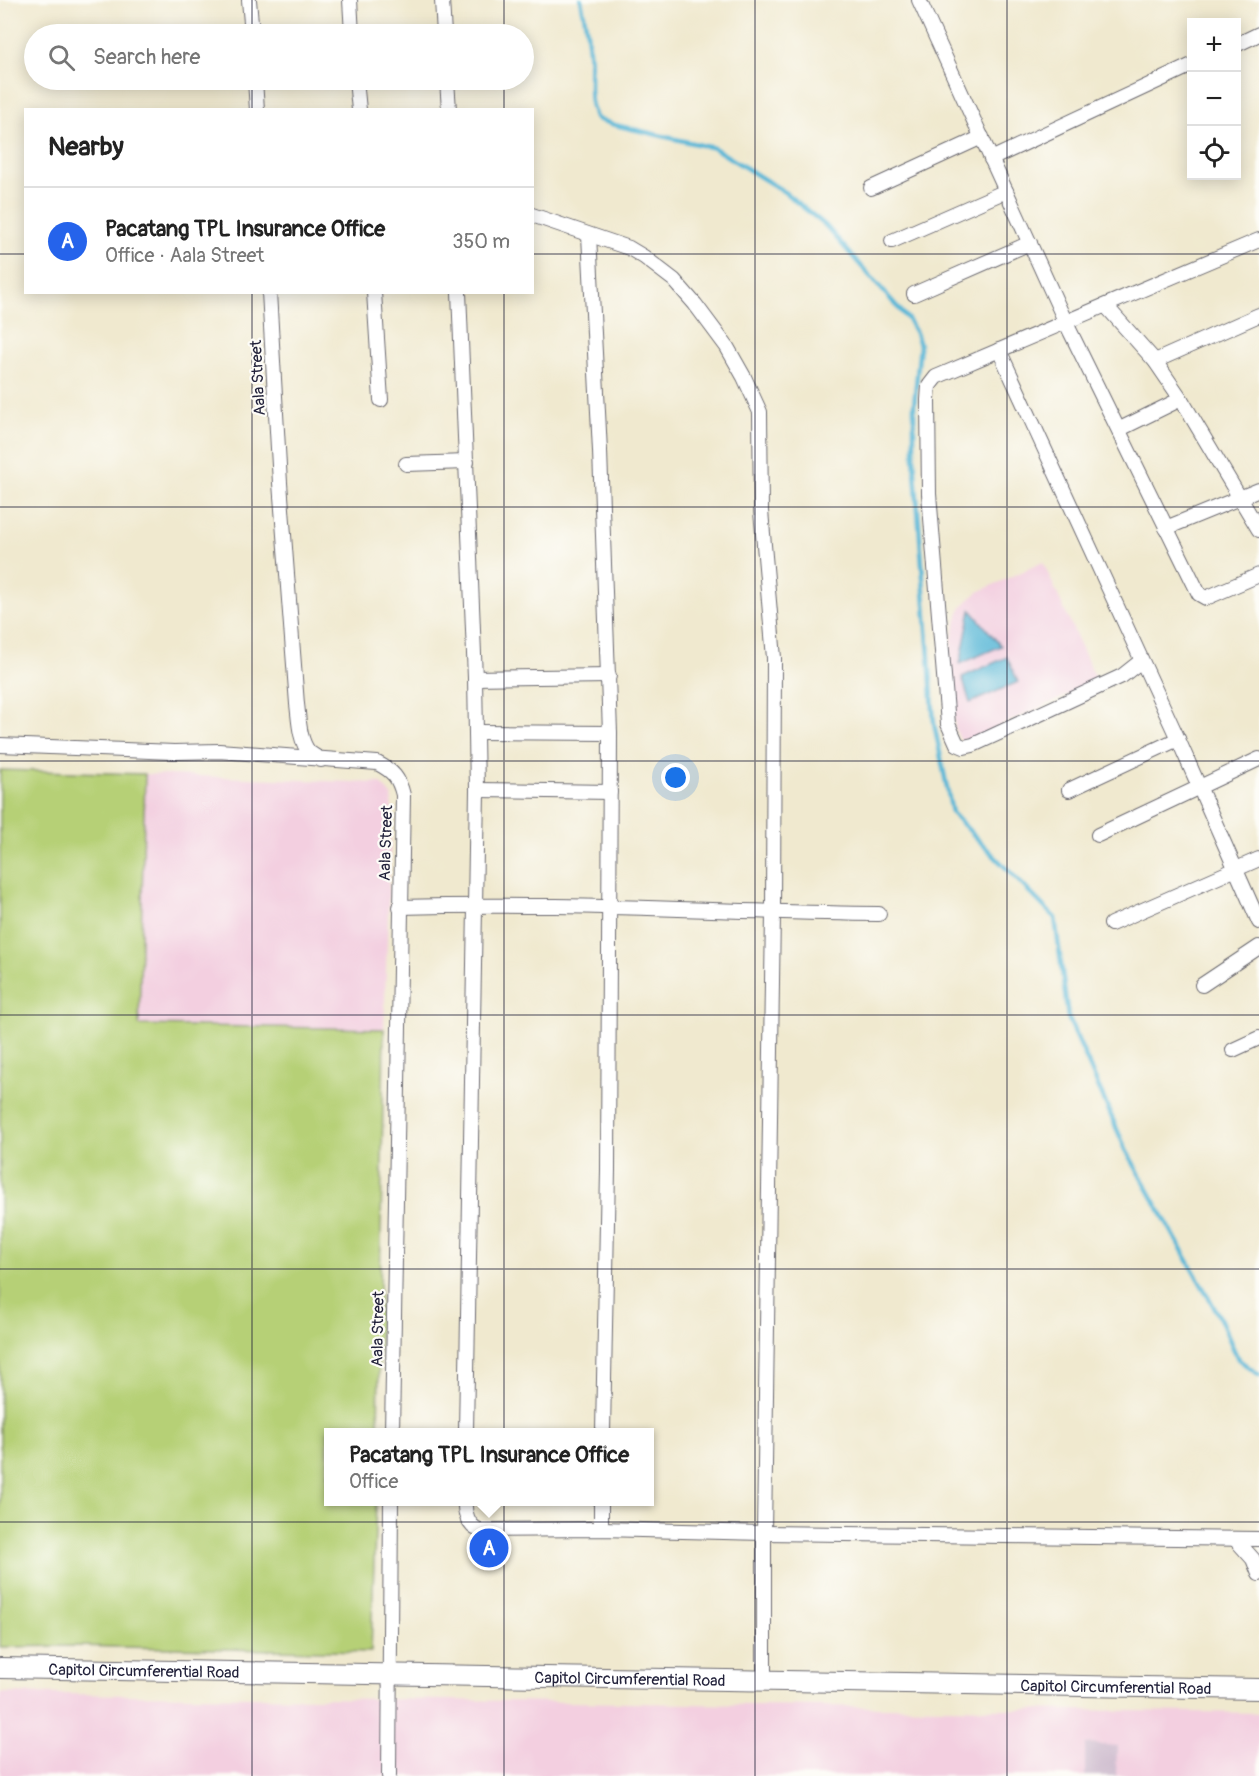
<!DOCTYPE html>
<html lang="en">
<head>
<meta charset="utf-8">
<style>
	body { margin:0; font-family:Pangolin,sans-serif; background:#f2f2f2; color:#222 }
	.controls { position:absolute; right:18px; top:18px; display:grid; overflow:hidden; border-radius:0px; box-shadow:0 3px 15px #0003 }
	.controls button { width:54px; height:54px; display:grid; place-items:center; padding:0; border:0; border-bottom:2px solid #e0e0e0; background:#fff; color:#222; font:30px sans-serif }
	.you { position:absolute; left:676px; top:778px; width:21px; height:21px; margin:-15px; border:4px solid #fff; border-radius:50%; background:#1a73e8; box-shadow:0 0 0 9px #1a73e833 }
	.badge { display:grid; place-items:center; width:39px; height:39px; border-radius:50%; background:#2563eb; color:#fff; font-size:20px; font-weight:700 }
	.pin { position:absolute; translate:-50% -50%; border:3px solid #fff; box-shadow:0 2px 6px #0006 }
	.popup { position:absolute; left:324px; top:1428px; width:330px; height:78px; box-sizing:border-box; display:grid; place-content:center; border-radius:0px; background:#fff; filter:drop-shadow(0 2px 4px #0005); font-size:20px; white-space:nowrap; color:#767676 }
	.popup b { font-size:22px; color:#222 }
	.popup::after { content:''; position:absolute; left:50%; top:100%; margin-left:-12px; border:12px solid transparent; border-top-color:#fff }
	.list { margin:0; padding:0; list-style:none }
	h2 { display:flex; justify-content:space-between; align-items:center; height:78px; margin:0; padding:0 24px; font-size:26px }
	h2 small { font-size:20px; font-weight:400; color:#767676 }
	.list li { display:grid; grid-template-columns:39px 1fr auto; gap:18px; align-items:center; box-sizing:border-box; height:108px; padding:0 24px; border-top:2px solid #e0e0e0 }
	.list b { display:block; font-size:22px; white-space:nowrap }
	.list p { margin:0; font-size:20px; white-space:nowrap; color:#767676 }
	.list em { font-size:20px; font-style:normal; color:#767676 }
	.icon { flex:none; width:33px; height:33px; fill:none; stroke:currentColor; stroke-width:2; stroke-linecap:round; stroke-linejoin:round }
	.map { position:relative; flex:none; width:1259px; height:1776px; overflow:hidden }
	.search { position:absolute; background:#fff; box-shadow:0 3px 15px #0003; left:24px; top:24px; width:510px; height:66px; display:flex; align-items:center; gap:15px; box-sizing:border-box; padding:0 21px; border-radius:33px; color:#767676; font-size:22px }
	.panel { position:absolute; background:#fff; box-shadow:0 3px 15px #0003; left:24px; top:108px; width:510px; height:186px; border-radius:0px }
	.map>svg:first-child { display:block }
</style>
</head>
<body>
<div class="map">
<svg width="1259" height="1776" viewBox="0 0 1259 1776">
	<rect width="100%" height="100%" fill="#fdfcf7"/>
	<filter id="ink" filterUnits="userSpaceOnUse"><feTurbulence type="fractalNoise" baseFrequency=".0167" numOctaves="2"/><feDisplacementMap in="SourceGraphic" scale="12" xChannelSelector="R" yChannelSelector="G"/><feConvolveMatrix kernelMatrix="1 2 1 2 8 2 1 2 1" color-interpolation-filters="sRGB"/></filter>
	<filter id="wash" filterUnits="userSpaceOnUse"><feTurbulence type="fractalNoise" baseFrequency=".008" numOctaves="4" result="noise"/><feDisplacementMap in="SourceGraphic" scale="24" xChannelSelector="R" yChannelSelector="G"/><feGaussianBlur stdDeviation="1.35" result="paint"/><feColorMatrix in="noise" values="0 0 0 0 0 0 0 0 0 0 0 0 0 0 0 0 0 1.4 0 .05"/><feComposite in="paint" operator="in"/></filter>
	<g filter="url(#wash)">
		<rect width="100%" height="100%" fill="#f0e9cf"/>
		<!-- built -->
		<g fill="#f3cfe0">
			<polygon points="1043,562 1097,682 968,740 960,739 955,729 949,669 952,638 959,612 967,601 978,592"/>
			<polygon points="145,774 380,783 392,796 384,1029 139,1025"/>
			<polygon points="0,1693 1259,1713 1259,1776 0,1776"/>
		</g>
		<!-- industrial -->
		<polygon fill="#cfbdcf" points="1085,1744 1117,1746 1116,1776 1085,1776"/>
		<!-- green -->
		<polygon fill="#b6d076" stroke="#6c7958" stroke-width="1.5" points="0,770 145,774 139,1025 384,1029 378,1432 328,1432 328,1502 376,1502 371,1652 71,1646 0,1647"/>
		<!-- water -->
		<g fill="#59b7d7" stroke="#3e6c89" stroke-width="1.5">
			<polygon points="971,610 1001,646 960,664"/>
			<polygon points="1007,657 1018,682 970,703 962,677"/>
		</g>
		<g fill="none" stroke-linecap="round" stroke-linejoin="round">
			<!-- stream -->
			<path stroke="#59b7d7" stroke-width="4.5" d="M581,0c5,22 8,42 9,65 1,20 -3,36 7,54l18,6 99,23 69,43 42,34 83,94 8,14 4,12 -6,60v53l20,265 18,90 103,105 13,99 58,133 93,166 19,43 21,16"/>
		</g>
	</g>
	<g filter="url(#ink)">
		<g fill="none" stroke-linecap="round" stroke-linejoin="round">
			<!-- street casing -->
			<g stroke="#6a686f" stroke-width="16">
				<g id="street">
					<polyline points="249,0 252,34"/>
					<polyline points="350,0 352,34"/>
					<polyline points="442,0 444,34"/>
					<polyline points="919,0 1066,323 1199,594 1206,598 1259,575"/>
					<polyline points="1236,45 1259,34"/>
					<polyline points="255,80 257,110"/>
					<polyline points="356,80 359,110"/>
					<polyline points="447,80 449,110"/>
					<polyline points="991,159 1192,65"/>
					<polyline points="871,188 982,137"/>
					<polyline points="532,215 629,248 644,257 674,280 695,304 727,347 744,377 760,412 761,511 774,658 773,913 764,1533 764,1682"/>
					<polyline points="589,235 600,451 610,733 608,1170 603,1432"/>
					<polyline points="892,241 1006,191"/>
					<path d="M269,292l11,191 17,221c2,15 2,36 12,48 3,3 9,5 12,8"/>
					<polyline points="374,292 381,400"/>
					<polyline points="459,292 475,678 477,790 466,1432"/>
					<polyline points="914,294 1030,243"/>
					<polyline points="1106,306 1155,361 1181,399 1259,530"/>
					<polyline points="999,350 1178,739 1259,922"/>
					<polyline points="1155,361 1259,315"/>
					<polyline points="1120,429 1181,399"/>
					<polyline points="406,464 467,462"/>
					<polyline points="1166,528 1259,490"/>
					<polyline points="1141,661 1122,676 973,745 964,747 957,744 948,724 929,494 928,400 929,386 936,377 1259,240"/>
					<polyline points="475,678 609,676"/>
					<polyline points="476,732 610,733"/>
					<path d="M0,745l174,7 45,-1 158,12c16,8 22,15 26,32l-11,637"/>
					<polyline points="477,790 610,792"/>
					<polyline points="1069,790 1178,739"/>
					<polyline points="1098,835 1259,759"/>
					<path d="M400,907c159,-5 319,5 479,7"/>
					<polyline points="1111,924 1259,859"/>
					<polyline points="1202,985 1259,947"/>
					<polyline points="1233,1050 1259,1038"/>
					<path d="M465,1502c-1,10 3,24 14,28l122,-1 163,4 495,6"/>
					<polyline points="601,1529 601,1502"/>
					<polyline points="1236,1540 1253,1559 1259,1574"/>
					<polyline points="389,1776 391,1502"/>
				</g>
			</g>
			<!-- secondary casing -->
			<g stroke="#6a686f" stroke-width="22">
				<g id="secondary">
					<path id="s1" d="M0,1668l1259,21"/>
				</g>
			</g>
			<!-- street -->
			<use href="#street" stroke="#fff" stroke-width="14"/>
			<!-- secondary -->
			<use href="#secondary" stroke="#fff" stroke-width="20"/>
		</g>
	</g>
	<!-- grid -->
	<path fill="none" stroke="#22223b" stroke-width="1.5" stroke-opacity="0.55" d="M252,0v34M504,0v34M755,0v1776M1007,0v1776M252,80v30M504,80v30M0,254h26M532,254h727M252,292v1484M504,292v1484M0,507h1259M0,761h1259M0,1015h1259M0,1269h1259M0,1522h1259"/>
	<g text-anchor="middle" stroke-width="4.5" stroke-linejoin="round" paint-order="stroke">
		<!-- street labels -->
		<g font-size="16" fill="#22223b" stroke="#fdfcf7">
			<text transform="translate(257 378) rotate(-93)" y="6">Aala Street</text>
			<text transform="translate(385 843) rotate(-88)" y="6">Aala Street</text>
			<text transform="translate(377 1329) rotate(-89)" y="6">Aala Street</text>
			<text dy="6" stroke="none"><textPath href="#s1" startOffset="144">Capitol Circumferential Road</textPath></text>
			<text dy="6" stroke="none"><textPath href="#s1" startOffset="630">Capitol Circumferential Road</textPath></text>
			<text dy="6" stroke="none"><textPath href="#s1" startOffset="1116">Capitol Circumferential Road</textPath></text>
		</g>
	</g>
</svg>
<div class="controls">
<button>+</button>
<button>−</button>
<button><svg class="icon" aria-label="locate" viewBox="0 0 24 24"><circle cx="12" cy="12" r="6"/><path d="M12 2v4M12 18v4M2 12h4M18 12h4"/></svg></button>
</div>
<div class="you"></div>
<div class="pin badge" style="left:489px;top:1548px">A</div>
<div class="popup"><b>Pacatang TPL Insurance Office</b>Office</div>
<div class="search"><svg class="icon" aria-label="search" viewBox="0 0 24 24"><circle cx="10" cy="10" r="6"/><path d="M15 15l6 6"/></svg>Search here</div>
<section class="panel">
<h2>Nearby<small></small></h2>
<ul class="list">
<li><span class="badge">A</span><div><b>Pacatang TPL Insurance Office</b><p>Office · Aala Street</p></div><em>350 m</em></li>
</ul>
</section>
</div>
</body>
</html>
